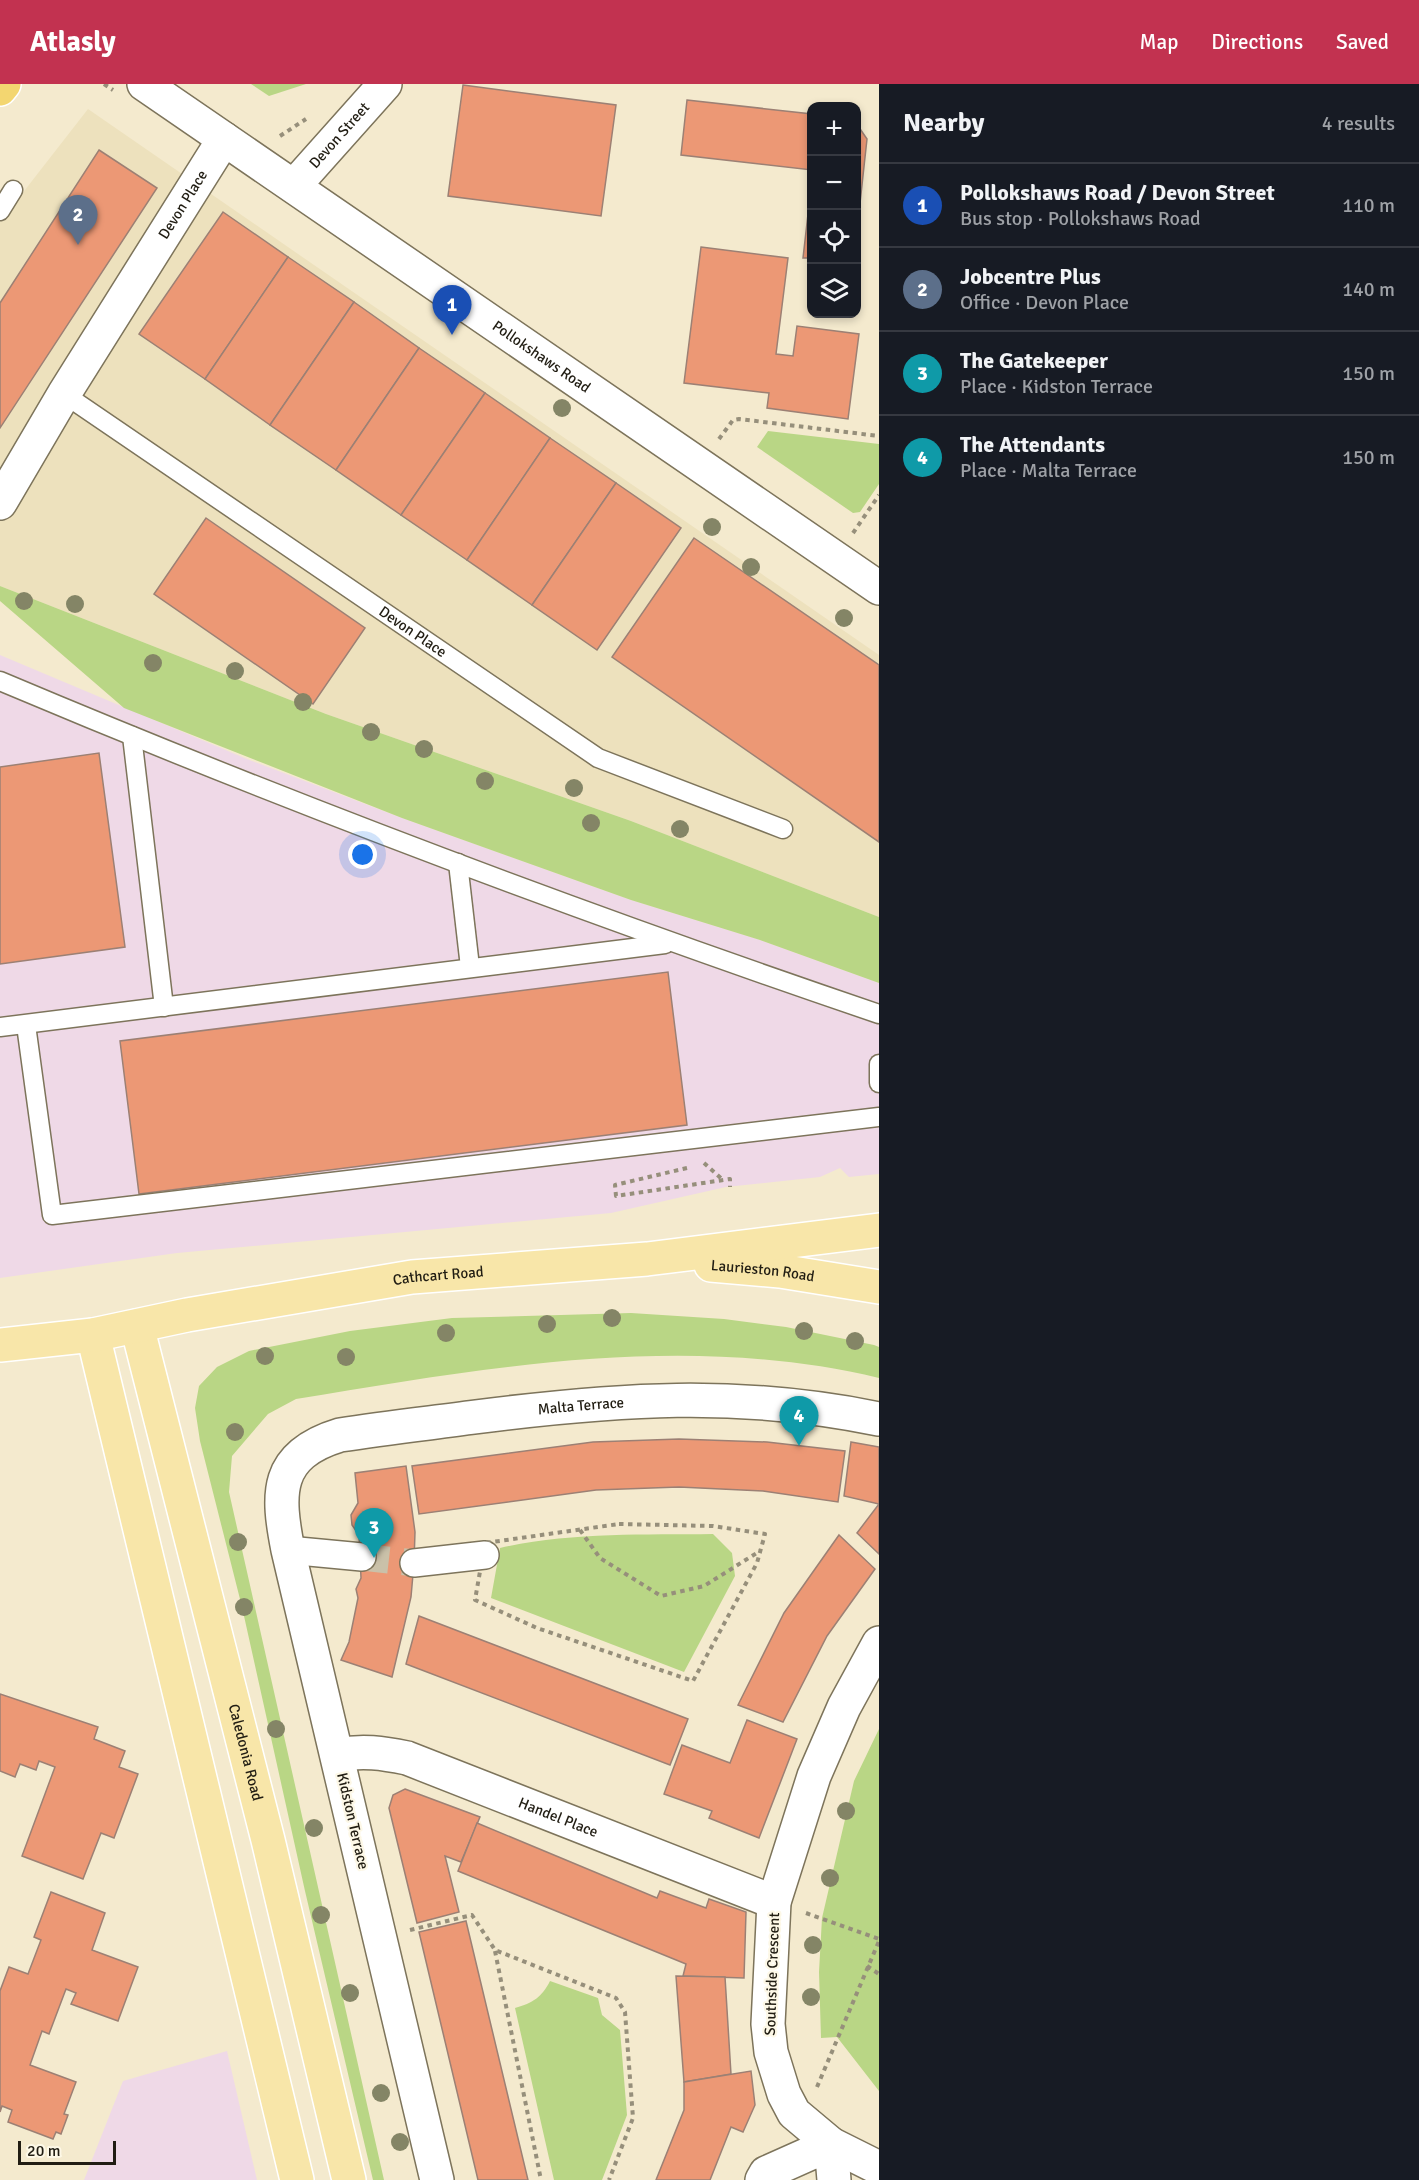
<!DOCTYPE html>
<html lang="en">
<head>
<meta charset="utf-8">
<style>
	body { margin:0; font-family:Signika,sans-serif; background:#242831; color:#f1f3f6 }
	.controls { position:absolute; right:18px; top:18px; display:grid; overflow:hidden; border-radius:12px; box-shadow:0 3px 9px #0003 }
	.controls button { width:54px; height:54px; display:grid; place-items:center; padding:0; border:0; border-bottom:2px solid #363941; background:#171b24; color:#f1f3f6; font:30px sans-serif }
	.scale { position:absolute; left:18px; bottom:15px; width:98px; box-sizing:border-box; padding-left:6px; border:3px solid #211d13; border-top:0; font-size:16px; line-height:21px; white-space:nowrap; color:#211d13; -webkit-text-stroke:4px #fdf8e7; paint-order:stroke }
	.you { position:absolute; left:363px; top:771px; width:21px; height:21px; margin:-15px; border:4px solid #fff; border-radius:50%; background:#1a73e8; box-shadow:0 0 0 9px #1a73e833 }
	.badge { display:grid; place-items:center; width:39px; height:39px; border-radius:50%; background:#c23250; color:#fff; font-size:20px; font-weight:700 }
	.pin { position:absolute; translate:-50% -50px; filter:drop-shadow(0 2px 3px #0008) }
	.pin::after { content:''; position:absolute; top:32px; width:21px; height:18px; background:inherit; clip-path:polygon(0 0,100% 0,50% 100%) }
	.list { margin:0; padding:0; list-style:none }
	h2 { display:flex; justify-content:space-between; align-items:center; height:78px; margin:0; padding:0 24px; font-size:26px }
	h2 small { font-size:20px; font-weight:400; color:#9ea1a6 }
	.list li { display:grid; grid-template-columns:39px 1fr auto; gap:18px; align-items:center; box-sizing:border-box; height:84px; padding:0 24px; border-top:2px solid #363941 }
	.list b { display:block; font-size:22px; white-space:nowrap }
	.list p { margin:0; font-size:20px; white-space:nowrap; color:#9ea1a6 }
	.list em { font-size:20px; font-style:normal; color:#9ea1a6 }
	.icon { flex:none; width:33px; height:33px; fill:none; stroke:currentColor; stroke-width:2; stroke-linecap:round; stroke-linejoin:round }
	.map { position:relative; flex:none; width:879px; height:2096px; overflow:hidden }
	header { display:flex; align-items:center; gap:36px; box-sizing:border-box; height:84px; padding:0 30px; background:#c23250; color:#fff }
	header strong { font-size:28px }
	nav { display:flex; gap:33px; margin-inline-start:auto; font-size:21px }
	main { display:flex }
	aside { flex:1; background:#171b24 }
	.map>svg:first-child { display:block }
</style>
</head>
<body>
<header>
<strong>Atlasly</strong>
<nav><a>Map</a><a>Directions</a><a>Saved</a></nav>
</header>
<main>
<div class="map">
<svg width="879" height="2096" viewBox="0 0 879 2096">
	<rect width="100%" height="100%" fill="#f4eace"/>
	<!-- commercial -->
	<g fill="#efd9e7">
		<polygon points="0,571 247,675 402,734 631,816 760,856 879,899 879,1090 849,1093 840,1084 820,1093 726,1103 611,1129 177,1169 0,1194"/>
		<polygon points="227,1967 257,2096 84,2096 123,1997"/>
	</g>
	<!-- built -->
	<polygon fill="#ede1bd" points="88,25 879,571 879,833 631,737 326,630 0,502 0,138"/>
	<!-- green -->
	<g fill="#b9d685">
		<polygon points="251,0 306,0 269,12"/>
		<polygon points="768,347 879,360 879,400 860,428 853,429 757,363"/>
		<polygon points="0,502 326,630 631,737 879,833 879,899 760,856 631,816 402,734 124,624 0,517"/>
		<path d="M631,1229l93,6 62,8 88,18 5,2v31c-192,-46 -391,-11 -583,21l-28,15 -36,42 -3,36 155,688h-11l-68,-289 -63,-284 -42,-166 -5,-33 4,-22 18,-19 32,-16 101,-20 102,-13z"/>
		<path d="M713,1450l19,19 3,23 -51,96 -193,-74 9,-50c69,-16 143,-13 213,-14z"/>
		<polygon points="879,1645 879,2007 837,1953 821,1954 819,1888 822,1834 854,1697"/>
		<path d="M550,1897l48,17 4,17 18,15 7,85 -25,65h-48l-39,-172c18,-5 27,-11 35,-27z"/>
	</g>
	<!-- building -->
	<g fill="#ec9875" stroke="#9c8074" stroke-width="1.5">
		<polygon points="463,1 616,21 601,132 448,112"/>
		<polygon points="687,16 812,30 812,86 681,71"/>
		<polygon points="856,39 867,55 856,156"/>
		<polygon points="99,66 157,104 0,344 0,219"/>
		<polygon points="812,95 812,174 803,174"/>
		<polygon points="223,128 288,173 205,295 139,250"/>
		<polygon points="701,163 788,174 776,270 793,272 797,242 859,250 848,335 767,324 769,309 684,299"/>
		<polygon points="288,173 354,218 270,341 205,295"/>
		<polygon points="354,218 419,264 336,386 270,341"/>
		<polygon points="419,264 485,309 401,431 336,386"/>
		<polygon points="485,309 550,354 467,476 401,431"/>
		<polygon points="550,354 616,399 532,521 467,476"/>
		<polygon points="616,399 681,444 597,566 532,521"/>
		<polygon points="206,434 365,544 313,620 154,510"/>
		<polygon points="694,454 879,581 879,758 612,573"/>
		<polygon points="99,669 125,863 0,880 0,683"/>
		<polygon points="668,888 687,1041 139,1110 120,957"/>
		<polygon points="679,1355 767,1358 845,1367 838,1418 763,1407 679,1403 596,1406 419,1430 412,1382 593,1358"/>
		<polygon points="851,1358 879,1363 879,1470 857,1449 879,1420 844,1412"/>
		<polygon points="406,1382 415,1448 414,1479 411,1513 392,1593 341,1576 349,1558 358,1514 356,1505 361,1494 359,1451 352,1441 351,1431 358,1419 355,1389"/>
		<polygon points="839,1451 875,1485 827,1552 783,1638 738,1621 784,1529"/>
		<polygon points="419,1532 688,1635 670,1681 406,1580"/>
		<polygon points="0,1610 98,1643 94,1655 125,1667 119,1683 138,1690 114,1754 101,1749 83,1795 22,1772 55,1683 39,1677 36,1686 20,1680 15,1693 0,1687"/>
		<polygon points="747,1636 797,1655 759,1754 709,1734 712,1727 664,1710 682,1661 730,1679"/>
		<polygon points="405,1705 480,1733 461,1778 445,1772 459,1828 417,1839 389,1724 393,1711"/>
		<polygon points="477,1739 657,1814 660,1807 706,1824 709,1815 746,1828 744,1894 683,1892 686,1880 458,1787"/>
		<polygon points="51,1808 105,1829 92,1866 138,1883 118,1937 71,1920 76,1909 66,1905 49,1950 42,1947 30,1981 76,1998 64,2030 68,2031 61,2050 56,2048 53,2055 8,2038 12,2026 2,2022 0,2028 0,1907 9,1883 28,1890 41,1856 34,1853"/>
		<polygon points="466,1837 528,2096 478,2096 419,1848"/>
		<polygon points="676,1892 725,1893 731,1990 684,1998"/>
		<polygon points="751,1987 755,2021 743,2048 731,2043 710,2096 656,2096 684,2026 684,1998"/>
	</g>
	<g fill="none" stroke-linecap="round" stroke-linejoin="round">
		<!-- pedestrian-tunnel -->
		<polyline stroke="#cac1a9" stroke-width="27" stroke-dasharray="27 14" stroke-linecap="butt" points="362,1473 414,1479"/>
		<!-- service casing -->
		<g stroke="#7d745b" stroke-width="21">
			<g id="service">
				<polyline points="0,127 13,106"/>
				<path id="s1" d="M64,310l534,364 185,71"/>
				<path d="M0,597c289,122 582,232 879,333"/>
				<polyline points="132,652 164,923"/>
				<polyline points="458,779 470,883"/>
				<polyline points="26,941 52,1131 879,1033"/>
				<polyline points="0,943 665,860"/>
				<polyline points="879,980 879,999"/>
			</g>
		</g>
		<!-- pedestrian casing -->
		<g stroke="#7d745b" stroke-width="30">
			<g id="pedestrian">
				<polyline points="288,1466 362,1473"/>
				<polyline points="414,1479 485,1471"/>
			</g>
		</g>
		<!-- minor casing -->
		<g stroke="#7d745b" stroke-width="36">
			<g id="minor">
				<path id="s2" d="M144,0l735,504"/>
				<path id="s3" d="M294,102l91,-102"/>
				<path id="s4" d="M0,419l64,-109 160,-255"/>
				<polyline points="879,1559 844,1623 814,1692 774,1818 768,1940 771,1968 784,2010 794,2029 831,2060 879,2084"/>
				<path id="s5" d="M338,1671c24,-5 45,-2 69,3l367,144"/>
				<path id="s6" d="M437,2096l-149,-630c-11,-56 -14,-95 52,-115 45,-7 90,-12 135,-18 142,-18 262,-27 404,2"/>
				<polyline points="762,2096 766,2089 831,2060 834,2096"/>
			</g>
		</g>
		<!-- primary casing -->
		<g stroke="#fff" stroke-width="36">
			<g id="primary">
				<path id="s7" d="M711,1181l69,6 99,16"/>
				<path id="s8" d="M137,1242l131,514 81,340"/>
				<polyline points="93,1251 297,2096"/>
				<path id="s9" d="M0,1261l93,-10 94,-20 225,-38 235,-18 232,-29"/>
			</g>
		</g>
		<!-- motorway casing -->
		<g stroke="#fff" stroke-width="36">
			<polyline id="motorway" points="0,5 4,0"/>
		</g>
		<!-- path -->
		<g stroke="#968f7b" stroke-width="4" stroke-dasharray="4.5 4.5" stroke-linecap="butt">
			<polyline points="104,0 113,6"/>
			<polyline points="280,52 306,35"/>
			<polyline points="719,355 733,336 739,335 879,352"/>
			<polyline points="853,449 879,411"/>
			<polyline points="704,1079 723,1096"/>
			<polyline points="687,1084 615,1101 616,1112 730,1095 730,1103"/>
			<polygon points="619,1440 713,1442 765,1450 757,1479 693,1597 537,1544 475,1516 485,1459"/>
			<polyline points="580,1446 600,1474 661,1512 704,1502 760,1467"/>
			<polyline points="806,1829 879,1855"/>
			<polyline points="410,1846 472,1831 495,1866 616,1914 625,1928 633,2034 609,2096"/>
			<polyline points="495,1867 541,2096"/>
			<polyline points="867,1882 879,1890"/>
			<polyline points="817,2003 879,1857"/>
		</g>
		<!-- service -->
		<use href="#service" stroke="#fff" stroke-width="18"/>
		<!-- pedestrian -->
		<use href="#pedestrian" stroke="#fff" stroke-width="27"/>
		<!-- minor -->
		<use href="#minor" stroke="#fff" stroke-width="33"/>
		<!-- primary -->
		<use href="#primary" stroke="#f8e6a9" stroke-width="33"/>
		<!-- motorway -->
		<use href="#motorway" stroke="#f3d670" stroke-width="33"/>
	</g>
	<!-- trees -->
	<g fill="#848566">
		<circle cx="562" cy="324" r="9"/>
		<circle cx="712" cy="443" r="9"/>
		<circle cx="751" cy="483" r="9"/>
		<circle cx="24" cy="517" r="9"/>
		<circle cx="75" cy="520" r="9"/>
		<circle cx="844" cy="534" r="9"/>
		<circle cx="153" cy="579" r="9"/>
		<circle cx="235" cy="587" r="9"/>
		<circle cx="303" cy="618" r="9"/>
		<circle cx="371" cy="648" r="9"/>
		<circle cx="424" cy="665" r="9"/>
		<circle cx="485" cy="697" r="9"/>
		<circle cx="574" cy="704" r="9"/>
		<circle cx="591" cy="739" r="9"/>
		<circle cx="680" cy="745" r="9"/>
		<circle cx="612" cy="1234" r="9"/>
		<circle cx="547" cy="1240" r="9"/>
		<circle cx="804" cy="1247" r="9"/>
		<circle cx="446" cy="1249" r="9"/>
		<circle cx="855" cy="1257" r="9"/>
		<circle cx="265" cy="1272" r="9"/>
		<circle cx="346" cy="1273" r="9"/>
		<circle cx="235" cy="1348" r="9"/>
		<circle cx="238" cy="1458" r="9"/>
		<circle cx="244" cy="1523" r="9"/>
		<circle cx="276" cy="1645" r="9"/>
		<circle cx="846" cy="1727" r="9"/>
		<circle cx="314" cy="1744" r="9"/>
		<circle cx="830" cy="1794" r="9"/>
		<circle cx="321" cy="1831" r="9"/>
		<circle cx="813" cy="1861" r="9"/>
		<circle cx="350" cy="1909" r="9"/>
		<circle cx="811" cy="1913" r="9"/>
		<circle cx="381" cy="2009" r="9"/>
		<circle cx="400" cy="2058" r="9"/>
	</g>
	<g text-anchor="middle" stroke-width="4.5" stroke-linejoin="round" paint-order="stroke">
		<!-- street labels -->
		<g font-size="15" fill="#211d13" stroke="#fdf8e7">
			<text dy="5" stroke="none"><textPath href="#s3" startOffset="68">Devon Street</textPath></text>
			<text dy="5" stroke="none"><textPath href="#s4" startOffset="350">Devon Place</textPath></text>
			<text dy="5" stroke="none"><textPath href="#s2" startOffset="482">Pollokshaws Road</textPath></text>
			<text dy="5" stroke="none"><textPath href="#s1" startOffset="422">Devon Place</textPath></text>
			<text dy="5" stroke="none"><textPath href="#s7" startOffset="52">Laurieston Road</textPath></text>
			<text dy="5" stroke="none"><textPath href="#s9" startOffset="444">Cathcart Road</textPath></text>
			<text dy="5" stroke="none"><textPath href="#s6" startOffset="1035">Malta Terrace</textPath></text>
			<text dy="5" stroke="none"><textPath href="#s8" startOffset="440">Caledonia Road</textPath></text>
			<text dy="5" stroke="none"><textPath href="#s5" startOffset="232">Handel Place</textPath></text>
			<text transform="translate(353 1737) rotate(77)" y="5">Kidston Terrace</text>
			<text transform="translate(772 1890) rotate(-88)" y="5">Southside Crescent</text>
		</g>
	</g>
</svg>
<div class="controls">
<button>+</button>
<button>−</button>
<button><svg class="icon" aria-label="locate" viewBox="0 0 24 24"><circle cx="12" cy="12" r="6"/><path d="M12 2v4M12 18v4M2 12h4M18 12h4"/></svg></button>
<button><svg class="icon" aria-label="layers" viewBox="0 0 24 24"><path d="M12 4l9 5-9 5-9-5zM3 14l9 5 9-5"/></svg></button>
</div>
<div class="scale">20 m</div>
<div class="you"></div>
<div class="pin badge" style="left:452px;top:251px;background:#1a4fb4">1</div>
<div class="pin badge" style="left:78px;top:161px;background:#5c6f8a">2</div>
<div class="pin badge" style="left:374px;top:1474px;background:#0f9aa8">3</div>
<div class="pin badge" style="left:799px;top:1362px;background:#0f9aa8">4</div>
</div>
<aside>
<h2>Nearby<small>4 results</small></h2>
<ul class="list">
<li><span class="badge" style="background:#1a4fb4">1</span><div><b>Pollokshaws Road / Devon Street</b><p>Bus stop · Pollokshaws Road</p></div><em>110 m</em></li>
<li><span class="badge" style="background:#5c6f8a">2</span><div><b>Jobcentre Plus</b><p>Office · Devon Place</p></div><em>140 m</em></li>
<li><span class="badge" style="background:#0f9aa8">3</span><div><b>The Gatekeeper</b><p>Place · Kidston Terrace</p></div><em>150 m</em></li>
<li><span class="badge" style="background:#0f9aa8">4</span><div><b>The Attendants</b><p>Place · Malta Terrace</p></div><em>150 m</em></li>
</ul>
</aside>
</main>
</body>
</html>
